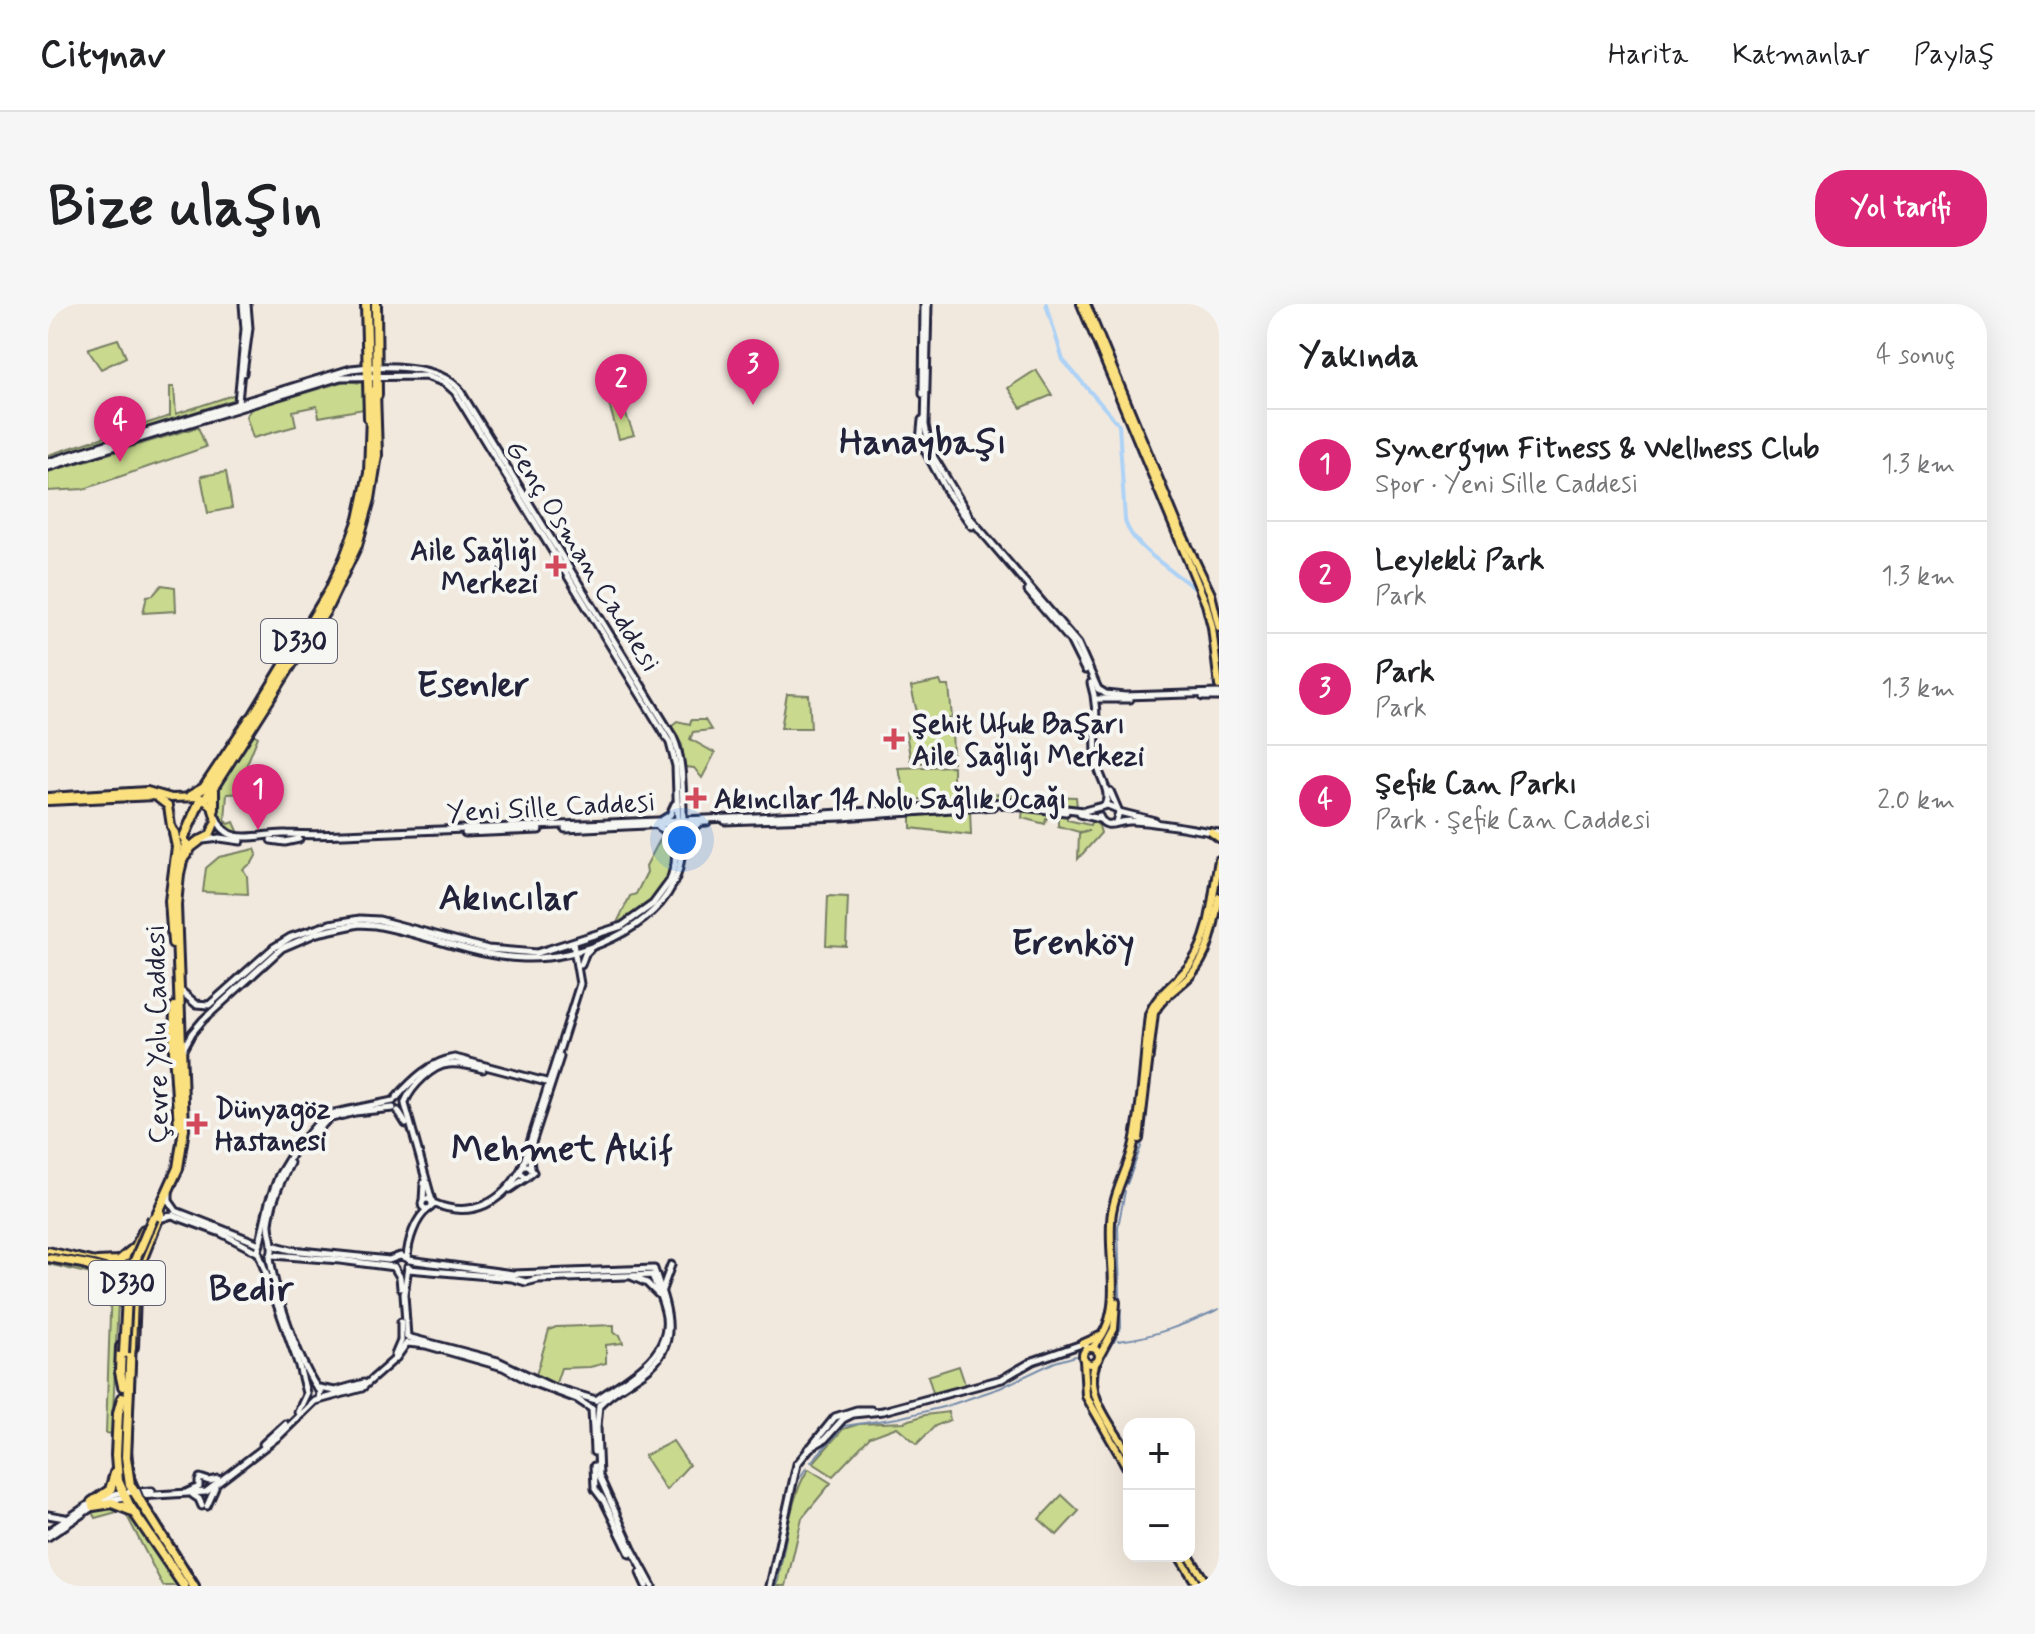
<!DOCTYPE html>
<html lang="tr">
<head>
<meta charset="utf-8">
<style>
	body { margin:0; font-family:Mynerve,sans-serif; background:#f6f6f6; color:#202124 }
	.controls { position:absolute; right:24px; bottom:24px; display:grid; overflow:hidden; border-radius:16px; box-shadow:0 8px 32px #0002 }
	.controls button { width:72px; height:72px; display:grid; place-items:center; padding:0; border:0; border-bottom:2px solid #e0e0e0; background:#fff; color:#202124; font:40px sans-serif }
	.you { position:absolute; left:634px; top:536px; width:28px; height:28px; margin:-20px; border:6px solid #fff; border-radius:50%; background:#1a73e8; box-shadow:0 0 0 12px #1a73e833 }
	.badge { display:grid; place-items:center; width:52px; height:52px; border-radius:50%; background:#db2777; color:#fff; font-size:26px; font-weight:700 }
	.pin { position:absolute; translate:-50% -66px; filter:drop-shadow(0 2px 4px #0008) }
	.pin::after { content:''; position:absolute; top:42px; width:28px; height:24px; background:inherit; clip-path:polygon(0 0,100% 0,50% 100%) }
	.list { margin:0; padding:0; list-style:none }
	h2 { display:flex; justify-content:space-between; align-items:center; height:104px; margin:0; padding:0 32px; font-size:34px }
	h2 small { font-size:26px; font-weight:400; color:#757577 }
	.list li { display:grid; grid-template-columns:52px 1fr auto; gap:24px; align-items:center; box-sizing:border-box; height:112px; padding:0 32px; border-top:2px solid #e0e0e0 }
	.list b { display:block; font-size:30px; white-space:nowrap }
	.list p { margin:0; font-size:26px; white-space:nowrap; color:#757577 }
	.list em { font-size:26px; font-style:normal; color:#757577 }
	.map { position:relative; flex:none; width:1171px; height:1282px; overflow:hidden; border-radius:32px }
	header { display:flex; align-items:center; gap:48px; box-sizing:border-box; height:112px; padding:0 40px; background:#fff; border-bottom:2px solid #e0e0e0 }
	header strong { font-size:38px }
	nav { display:flex; gap:44px; margin-inline-start:auto; font-size:28px }
	.intro { display:flex; align-items:center; justify-content:space-between; box-sizing:border-box; height:192px; padding:0 48px }
	h1 { margin:0; font-size:56px }
	.button { padding:20px 36px; border-radius:32px; background:#db2777; color:#fff; font-size:28px; font-weight:700 }
	main { display:flex; gap:48px; padding:0 48px }
	aside { flex:1; background:#fff; border-radius:32px; box-shadow:0 8px 32px #0002 }
	.map>svg:first-child { display:block }
</style>
</head>
<body>
<header>
<strong>Citynav</strong>
<nav><a>Harita</a><a>Katmanlar</a><a>Paylaş</a></nav>
</header>
<div class="intro"><h1>Bize ulaşın</h1><a class="button">Yol tarifi</a></div>
<main>
<div class="map">
<svg width="1171" height="1282" viewBox="0 0 1171 1282">
	<rect width="100%" height="100%" fill="#f2e9de"/>
	<filter id="ink" filterUnits="userSpaceOnUse"><feTurbulence type="fractalNoise" baseFrequency=".0125" numOctaves="2"/><feDisplacementMap in="SourceGraphic" scale="16" xChannelSelector="R" yChannelSelector="G"/><feConvolveMatrix kernelMatrix="1 2 1 2 8 2 1 2 1" color-interpolation-filters="sRGB"/></filter>
	<g filter="url(#ink)">
		<!-- green -->
		<g fill="#c9da8e" stroke="#767e64" stroke-width="2">
			<polygon points="70,35 78,53 53,65 40,46 41,44"/>
			<polygon points="988,66 1004,91 973,104 960,84"/>
			<polygon points="297,77 314,79 317,84 316,105 271,113 269,102 245,107 248,122 205,134 198,112 203,105"/>
			<polygon points="122,83 126,83 128,110 188,90 188,95 0,154 0,151 122,112"/>
			<polygon points="568,85 586,131 571,135 557,86"/>
			<polygon points="150,123 158,143 36,185 0,187 0,168"/>
			<polygon points="178,168 184,204 160,209 153,172"/>
			<polygon points="114,281 127,283 128,307 95,309 99,292 105,291"/>
			<polygon points="892,377 894,382 901,382 904,414 872,421 863,383"/>
			<polygon points="739,390 761,391 763,424 733,424"/>
			<polygon points="643,416 657,416 663,426 645,428 642,435 667,449 654,474 646,464 637,463 634,441 623,422 629,417 642,420"/>
			<polygon points="904,419 905,458 863,459 858,428"/>
			<path d="M205,430l5,3 -16,39 6,3 -2,14 -19,1 -2,26 4,4 5,-2 4,9 -3,3c-46,-20 2,-73 18,-100z"/>
			<polygon points="905,462 905,493 860,496 850,464"/>
			<polygon points="910,489 1028,493 1029,503 962,495 915,498 908,495"/>
			<polygon points="975,504 1019,510 1019,516 1042,521 1044,516 1051,522 1053,529 1030,555 1031,530 1041,527 1031,528 1010,522 1010,515 998,514 997,520 974,514"/>
			<polygon points="922,506 923,531 863,524 863,512 871,509"/>
			<path d="M616,528c8,6 9,12 9,22 -2,36 -30,56 -58,73l15,-31 6,-2 11,-22 -1,-6z"/>
			<polygon points="207,545 209,550 204,559 195,565 199,572 200,590 155,588 158,564 171,553"/>
			<polygon points="780,592 800,593 798,642 778,641"/>
			<path d="M0,956c16,3 50,7 62,17 6,5 7,17 8,24l-6,133 -6,-1 5,-148 -12,-9 -51,-12z"/>
			<polygon points="566,1021 566,1029 572,1031 575,1039 558,1041 558,1059 542,1063 513,1064 507,1082 491,1076 488,1071 501,1026 508,1023"/>
			<polygon points="911,1062 918,1083 886,1092 880,1072"/>
			<polygon points="900,1108 902,1116 887,1122 869,1140 849,1123 822,1133 785,1172 765,1159 795,1125 811,1120 856,1118 877,1111"/>
			<polygon points="625,1137 641,1161 618,1186 596,1152"/>
			<path d="M761,1165l22,14 -29,35 -16,68h-9c6,-29 14,-96 32,-117z"/>
			<polygon points="1014,1191 1031,1207 1009,1231 991,1215"/>
			<polygon points="61,1200 79,1207 132,1282 115,1282 76,1206 47,1214 43,1206"/>
		</g>
		<g fill="none" stroke-linecap="round" stroke-linejoin="round">
			<!-- stream -->
			<g stroke="#758cab" stroke-width="2">
				<polyline points="1167,321 1171,348"/>
				<polyline points="1169,586 1171,576"/>
				<polyline points="1079,880 1093,843 1105,753"/>
				<path d="M1070,1037c36,-4 68,-17 101,-32"/>
				<polyline points="1066,1038 1073,1023 1070,923 1077,887"/>
				<polyline points="763,1158 796,1122 850,1114 899,1102 952,1084 1007,1058 1028,1052"/>
				<polyline points="728,1282 749,1178 759,1163"/>
			</g>
			<!-- canal -->
			<path stroke="#add2f6" stroke-width="4" d="M998,0l17,56 56,65 6,95c5,25 48,51 69,68"/>
			<!-- highway-tunnel -->
			<polyline stroke="#c8c1bd" stroke-width="8" stroke-dasharray="8 4" stroke-linecap="butt" points="79,1181 89,1201"/>
			<!-- secondary casing -->
			<g stroke="#22223b" stroke-width="11">
				<g id="secondary">
					<polyline points="880,0 877,121 882,147 923,215 1030,340 1050,385 1058,390 1077,392 1171,389"/>
					<polyline points="195,69 201,24 199,0"/>
					<polyline points="875,90 876,0"/>
					<polyline points="190,98 197,25 195,0"/>
					<polyline points="874,116 872,137 900,189 924,222"/>
					<path d="M0,158l303,-93c30,-4 87,-5 108,20l214,348c10,22 9,47 10,71 0,22 1,46 -6,67 -20,55 -99,85 -153,83 -51,-1 -99,-25 -149,-33l-16,-1 -42,9 -35,15 -79,72 -11,13 -10,18"/>
					<polyline points="0,163 292,73 378,72 397,79 407,88 622,439 628,462 630,521 627,560 622,577 605,600 574,622 489,649 440,645 331,616 312,615 282,620 243,633 225,644 161,701 148,700 133,687"/>
					<polyline points="980,287 1022,336 1037,366"/>
					<path d="M1043,379c9,28 2,52 6,80 2,15 15,28 8,42"/>
					<polyline points="1155,393 1171,393"/>
					<polyline points="1048,395 1082,395"/>
					<polyline points="1062,487 1071,508 1068,518"/>
					<polyline points="956,501 1018,508"/>
					<polyline points="844,504 853,494"/>
					<polyline points="1071,508 1107,517"/>
					<polyline points="1032,510 1051,515"/>
					<path d="M1051,512c7,16 19,4 32,5 29,1 59,8 88,12"/>
					<path d="M168,513c12,33 46,15 71,17 19,1 38,1 57,0l481,-20 180,-12 79,9 23,-6 10,4"/>
					<polyline points="614,516 622,511 627,500"/>
					<polyline points="677,517 794,513 946,502"/>
					<polyline points="611,523 622,529 627,541"/>
					<polyline points="517,525 659,518"/>
					<polyline points="417,529 491,526"/>
					<polyline points="155,536 172,534 193,537"/>
					<polyline points="223,536 237,538 251,535"/>
					<polyline points="636,540 640,528 650,520"/>
					<polyline points="533,661 537,650 542,645"/>
					<path d="M348,794c16,-18 35,-37 59,-40l95,25"/>
					<path d="M357,798c6,-15 27,-37 44,-38 11,-1 23,2 34,5"/>
					<polyline points="357,800 384,897"/>
					<polyline points="350,807 358,820"/>
					<polyline points="255,842 280,815 307,808 345,804"/>
					<polyline points="483,863 481,848 512,753"/>
					<polyline points="474,864 532,680 525,639"/>
					<polyline points="462,885 478,874"/>
					<polyline points="121,889 121,897 128,907 212,940"/>
					<circle cx="379" cy="900" r="5"/>
					<polyline points="375,897 376,879"/>
					<path d="M385,899c39,17 71,-1 90,-37h6l4,6 -7,6 -6,-6"/>
					<polyline points="112,915 124,911 173,929 211,949"/>
					<polyline points="224,941 243,946 341,956 352,952 359,954"/>
					<path d="M223,951c4,-9 -2,-20 -2,-31 2,-22 11,-42 21,-61"/>
					<polyline points="224,951 292,956 346,963"/>
					<path d="M222,952c3,32 30,111 50,136l-1,7"/>
					<path d="M359,954c1,-17 8,-39 21,-49"/>
					<path d="M361,956l104,14 141,-5c12,36 29,75 -10,103 -15,11 -32,19 -45,33l-2,22 2,49 33,73 20,37"/>
					<polyline points="346,963 352,973 353,984"/>
					<polyline points="360,965 464,974 478,978 490,975 608,971"/>
					<polyline points="585,973 599,979 610,990"/>
					<polyline points="614,986 623,961"/>
					<polyline points="359,1033 450,1057 504,1083 548,1096"/>
					<polyline points="359,1033 356,990 360,963"/>
					<polyline points="353,1035 353,1018"/>
					<polyline points="359,1039 378,1041 455,1063 483,1078 529,1095 544,1105"/>
					<polyline points="347,1051 353,1037"/>
					<polyline points="271,1084 287,1087 316,1079"/>
					<polyline points="258,1089 251,1062 210,947 221,898 231,871 245,848 277,811 345,797"/>
					<path d="M548,1096c27,-20 75,-41 70,-83 -2,-14 -9,-29 -14,-42"/>
					<polyline points="544,1105 546,1148"/>
					<polyline points="250,1108 258,1091"/>
					<polyline points="215,1140 237,1120"/>
					<polyline points="760,1145 777,1135 795,1115 805,1110 835,1107 954,1075 985,1057 1034,1040 1038,1041"/>
					<polyline points="546,1162 547,1185 556,1197 582,1250"/>
					<polyline points="152,1174 161,1177 170,1175"/>
					<polyline points="140,1188 151,1183 151,1177"/>
					<polyline points="145,1191 151,1195 154,1202"/>
					<polyline points="90,1192 158,1188 231,1132 267,1097 314,1084 348,1054 358,1040"/>
					<polyline points="55,1194 70,1189 104,1187"/>
					<polyline points="55,1198 76,1193"/>
					<polyline points="159,1202 167,1184"/>
					<polyline points="0,1211 17,1214"/>
					<polyline points="0,1228 46,1197"/>
					<polyline points="0,1233 46,1202"/>
					<polyline points="592,1269 598,1282"/>
					<polyline points="722,1282 749,1160 787,1113 809,1106 823,1106"/>
				</g>
			</g>
			<!-- primary casing -->
			<g stroke="#22223b" stroke-width="12">
				<g id="primary">
					<polyline points="1033,0 1158,300 1164,323 1171,382"/>
					<polyline points="1038,0 1129,219 1163,290 1171,323"/>
					<polyline points="0,493 99,487 123,494 152,493 164,502 168,517 162,531 148,538"/>
					<polyline points="0,497 107,492 120,502 123,522 127,530"/>
					<polyline points="1163,528 1171,534"/>
					<path d="M1091,835l15,-126c8,-16 24,-25 36,-37 20,-22 24,-51 29,-79"/>
					<polyline points="0,947 86,967"/>
					<polyline points="0,954 40,961"/>
					<polyline points="1034,1040 1052,1032"/>
					<polyline points="86,1043 88,991 93,967"/>
					<path d="M1045,1043c35,-35 12,-91 19,-135 4,-25 17,-45 22,-69 9,-42 10,-86 15,-128 8,-23 30,-33 43,-53 20,-29 20,-68 27,-102"/>
					<circle cx="1043" cy="1052" r="8"/>
					<polyline points="1052,1051 1066,1025 1068,998"/>
					<polyline points="1036,1056 1038,1092 1081,1167"/>
					<path d="M1048,1058c-13,33 17,65 33,92"/>
					<polyline points="1131,1252 1150,1282"/>
					<polyline points="1141,1252 1160,1282"/>
				</g>
			</g>
			<!-- highway casing -->
			<g stroke="#22223b" stroke-width="14">
				<g id="highway">
					<polyline points="318,0 321,114"/>
					<polyline points="328,0 329,91"/>
					<polyline points="201,419 282,286 297,253 311,215 321,169 323,111"/>
					<polyline points="142,492 156,484 202,415"/>
					<polyline points="159,493 278,306 309,241 322,195 329,151 327,87"/>
					<polyline points="166,505 166,486"/>
					<polyline points="136,533 152,497"/>
					<polyline points="137,552 143,543 151,537"/>
					<polyline points="125,639 122,597 129,543 126,529"/>
					<polyline points="127,703 126,747 131,822"/>
					<polyline points="107,915 130,864 136,825 128,601 131,570 138,540"/>
					<polyline points="49,958 71,957 84,946"/>
					<polyline points="90,959 85,959 83,953 96,926"/>
					<path d="M38,961c19,7 38,13 37,37"/>
					<polyline points="81,978 87,972 112,910"/>
					<polyline points="83,1038 78,1153 82,1181 146,1282"/>
					<polyline points="73,1043 72,1068 75,1082"/>
					<polyline points="74,1094 70,1109 68,1151 70,1177 81,1201 136,1282"/>
					<polyline points="44,1198 62,1186 67,1169"/>
					<polyline points="45,1202 64,1199 82,1206"/>
				</g>
			</g>
			<!-- secondary -->
			<use href="#secondary" stroke="#f6f6f2" stroke-width="5"/>
			<!-- primary -->
			<use href="#primary" stroke="#fbe080" stroke-width="6"/>
			<!-- highway -->
			<use href="#highway" stroke="#fbe080" stroke-width="8"/>
			<!-- tram -->
			<path stroke="#22223b" stroke-width="2" d="M0,949c31,7 86,6 90,45l-6,152 3,27 8,19 56,90"/>
			<!-- highway-bridge casing -->
			<g stroke="#22223b" stroke-width="14" stroke-linecap="butt">
				<polyline id="highway-bridge" points="76,1049 80,973 105,914"/>
			</g>
			<!-- highway-bridge -->
			<use href="#highway-bridge" stroke="#fbe080" stroke-width="8"/>
		</g>
	</g>
	<!-- markers -->
	<g fill="#d1495b" stroke="#f6f6f2" stroke-width="3">
		<path d="M504 250h8v8h8v8h-8v8h-8v-8h-8v-8h8z"/>
		<path d="M842 423h8v8h8v8h-8v8h-8v-8h-8v-8h8z"/>
		<path d="M644 482h8v8h8v8h-8v8h-8v-8h-8v-8h8z"/>
		<path d="M145 808h8v8h8v8h-8v8h-8v-8h-8v-8h8z"/>
	</g>
	<g text-anchor="middle" stroke-width="8" stroke-linejoin="round" paint-order="stroke">
		<!-- shield labels -->
		<g fill="#f6f6f2" stroke="#626272" stroke-width="2">
			<rect x="213" y="315" width="76" height="44" rx="6"/>
			<rect x="41" y="957" width="76" height="44" rx="6"/>
		</g>
		<g font-size="26" font-weight="bold" fill="#22223b">
			<text x="251" y="346">D330</text>
			<text x="79" y="988">D330</text>
		</g>
		<!-- poi labels -->
		<g font-size="28" font-weight="bold" fill="#22223b" stroke="#f6f6f2" text-anchor="start">
			<text x="490" y="256" text-anchor="end">Aile Sağlığı<tspan x="490" dy="32">Merkezi</tspan></text>
			<text x="864" y="429">Şehit Ufuk Başarı<tspan x="864" dy="32">Aile Sağlığı Merkezi</tspan></text>
			<text x="666" y="504">Akıncılar 14 Nolu Sağlık Ocağı</text>
			<text x="167" y="814">Dünyagöz<tspan x="167" dy="32">Hastanesi</tspan></text>
		</g>
		<!-- street labels -->
		<g font-size="28" fill="#22223b" stroke="#f6f6f2">
			<text transform="translate(536 251) rotate(58)" y="10">Genç Osman Caddesi</text>
			<text transform="translate(503 502) rotate(-3)" y="10">Yeni Sille Caddesi</text>
			<text transform="translate(108 730) rotate(-91)" y="10">Çevre Yolu Caddesi</text>
		</g>
		<!-- district labels -->
		<g font-size="36" font-weight="bold" fill="#22223b" stroke="#f6f6f2">
			<text x="875" y="149">Hanaybaşı</text>
			<text x="425" y="392">Esenler</text>
			<text x="460" y="605">Akıncılar</text>
			<text x="1025" y="650">Erenköy</text>
			<text x="514" y="856">Mehmet Akif</text>
			<text x="203" y="996">Bedir</text>
		</g>
	</g>
</svg>
<div class="controls">
<button>+</button>
<button>−</button>
</div>
<div class="you"></div>
<div class="pin badge" style="left:210px;top:526px">1</div>
<div class="pin badge" style="left:573px;top:116px">2</div>
<div class="pin badge" style="left:705px;top:101px">3</div>
<div class="pin badge" style="left:72px;top:158px">4</div>
</div>
<aside>
<h2>Yakında<small>4 sonuç</small></h2>
<ul class="list">
<li><span class="badge">1</span><div><b>Synergym Fitness &amp; Wellness Club</b><p>Spor · Yeni Sille Caddesi</p></div><em>1.3 km</em></li>
<li><span class="badge">2</span><div><b>Leylekli Park</b><p>Park</p></div><em>1.3 km</em></li>
<li><span class="badge">3</span><div><b>Park</b><p>Park</p></div><em>1.3 km</em></li>
<li><span class="badge">4</span><div><b>Şefik Can Parkı</b><p>Park · Şefik Can Caddesi</p></div><em>2.0 km</em></li>
</ul>
</aside>
</main>
</body>
</html>
